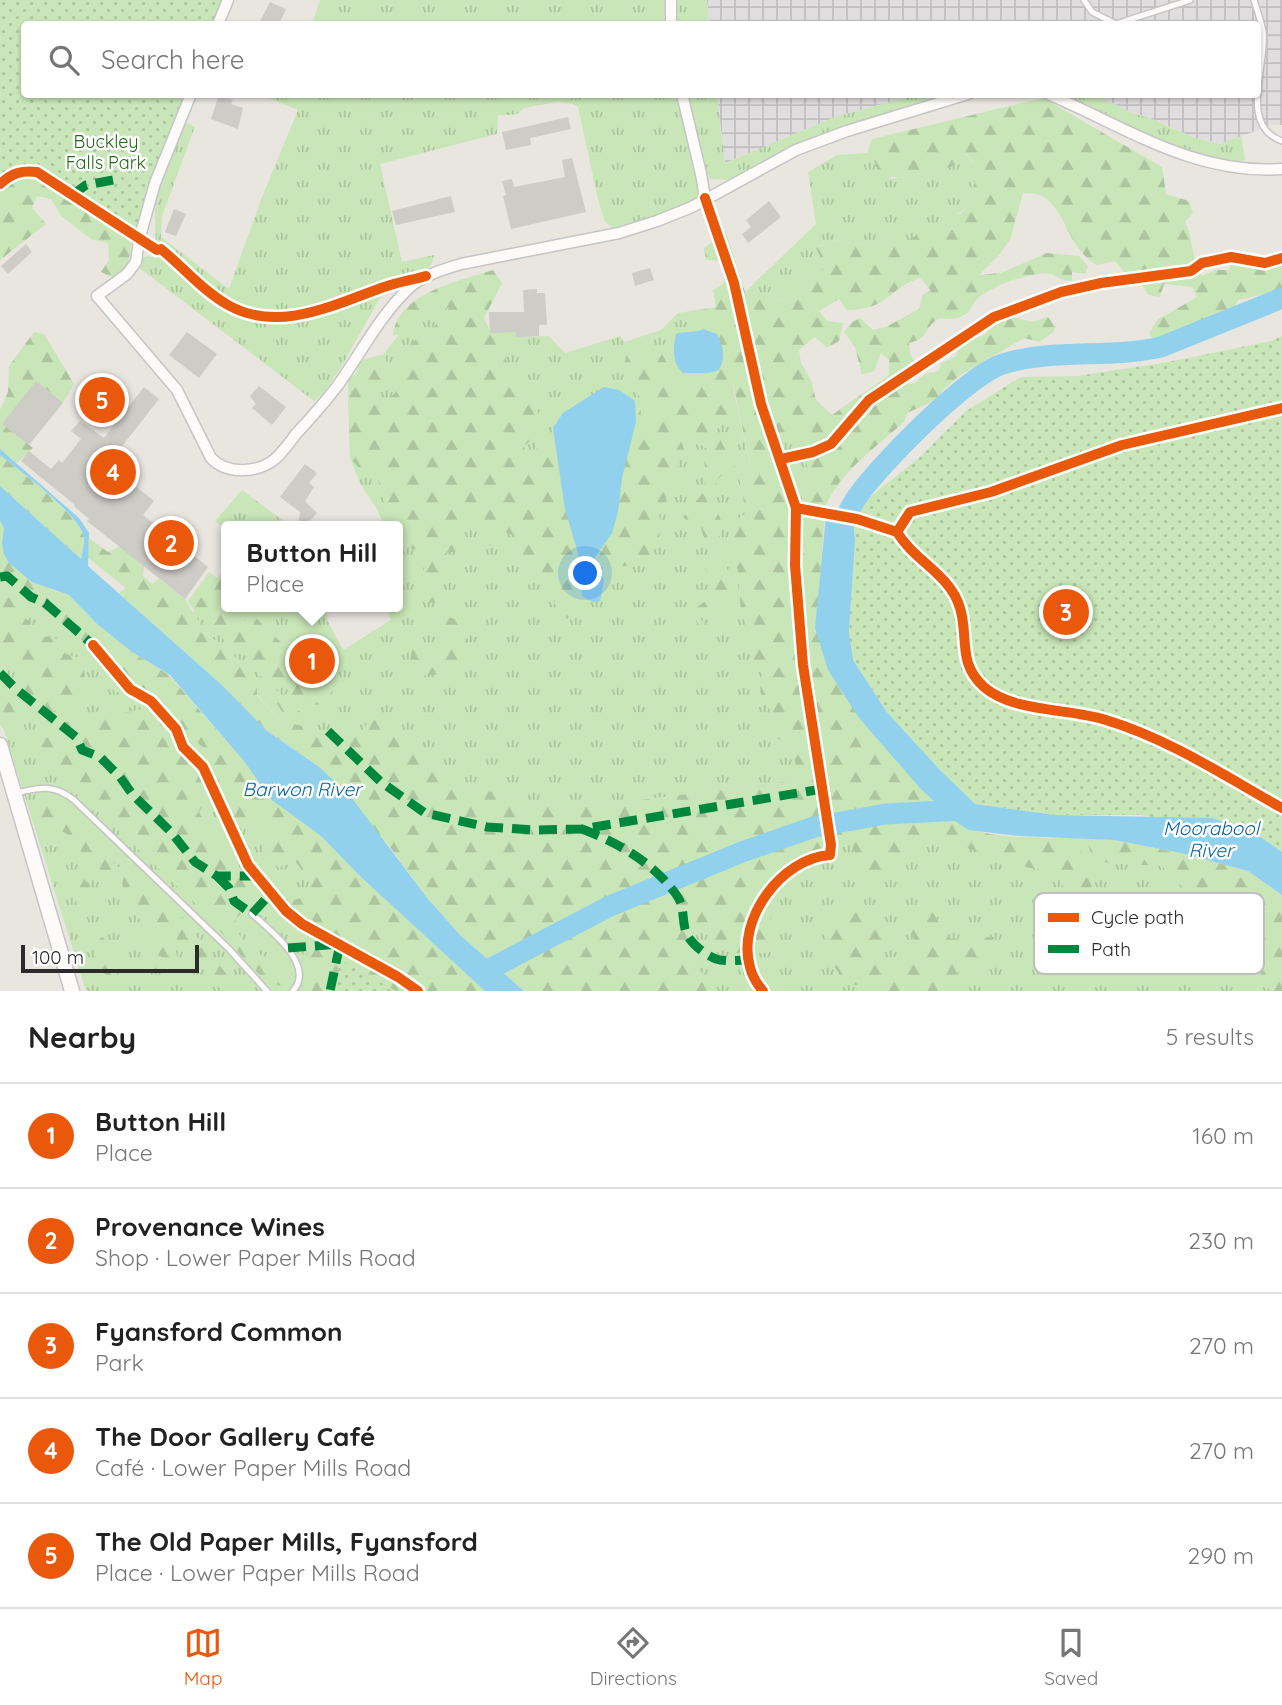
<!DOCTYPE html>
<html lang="en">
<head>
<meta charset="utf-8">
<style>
	body { margin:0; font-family:Quicksand,sans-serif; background:#f2f2f2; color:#222 }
	.scale { position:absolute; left:21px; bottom:18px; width:178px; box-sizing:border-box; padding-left:7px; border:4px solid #2b2b2b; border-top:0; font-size:19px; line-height:24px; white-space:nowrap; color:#2b2b2b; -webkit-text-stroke:5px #fff; paint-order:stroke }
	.you { position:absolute; left:586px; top:574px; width:24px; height:24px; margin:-18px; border:5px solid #fff; border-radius:50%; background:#1a73e8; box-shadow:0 0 0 10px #1a73e833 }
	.badge { display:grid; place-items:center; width:46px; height:46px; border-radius:50%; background:#ea580c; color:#fff; font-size:23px; font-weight:700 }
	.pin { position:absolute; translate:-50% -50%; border:4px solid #fff; box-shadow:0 2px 7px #0006 }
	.popup { position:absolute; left:221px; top:521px; width:182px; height:91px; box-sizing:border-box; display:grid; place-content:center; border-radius:7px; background:#fff; filter:drop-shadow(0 2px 5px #0005); font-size:23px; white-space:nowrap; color:#767676 }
	.popup b { font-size:26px; color:#222 }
	.popup::after { content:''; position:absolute; left:50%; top:100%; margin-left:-14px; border:14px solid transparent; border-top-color:#fff }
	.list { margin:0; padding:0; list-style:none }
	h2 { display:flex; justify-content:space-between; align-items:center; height:91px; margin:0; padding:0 28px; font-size:30px }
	h2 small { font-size:23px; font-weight:400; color:#767676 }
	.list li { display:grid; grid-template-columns:46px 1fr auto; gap:21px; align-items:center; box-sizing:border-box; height:105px; padding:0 28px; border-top:2px solid #e0e0e0 }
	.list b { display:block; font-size:26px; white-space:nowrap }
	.list p { margin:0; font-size:23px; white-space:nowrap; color:#767676 }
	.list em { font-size:23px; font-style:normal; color:#767676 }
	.icon { flex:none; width:38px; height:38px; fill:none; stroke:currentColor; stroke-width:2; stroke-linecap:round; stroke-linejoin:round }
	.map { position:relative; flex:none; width:1282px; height:991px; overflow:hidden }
	.search { position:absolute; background:#fff; box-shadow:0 2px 5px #0004; left:21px; right:21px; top:21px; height:77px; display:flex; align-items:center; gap:18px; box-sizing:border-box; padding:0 24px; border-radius:7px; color:#767676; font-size:26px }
	.sheet { height:616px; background:#fff }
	nav { display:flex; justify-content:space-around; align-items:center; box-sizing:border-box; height:98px; border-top:2px solid #e0e0e0; background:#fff; font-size:19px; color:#767676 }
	nav a { display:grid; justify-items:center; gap:4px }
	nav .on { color:#ea580c }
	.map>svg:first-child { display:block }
</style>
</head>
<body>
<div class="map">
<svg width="1282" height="991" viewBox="0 0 1282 991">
	<defs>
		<pattern id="industrial-grid" width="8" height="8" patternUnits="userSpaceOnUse" patternTransform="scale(1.75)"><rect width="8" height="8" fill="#e0dddf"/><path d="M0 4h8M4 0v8" fill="none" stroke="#c0bec0"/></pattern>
		<pattern id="grass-tufts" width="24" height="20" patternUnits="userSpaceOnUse" patternTransform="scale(1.75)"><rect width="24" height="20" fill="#c8e6b7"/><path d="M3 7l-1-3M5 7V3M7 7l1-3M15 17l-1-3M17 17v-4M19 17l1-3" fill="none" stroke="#acc59e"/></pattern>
		<pattern id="forest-firs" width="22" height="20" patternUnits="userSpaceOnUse" patternTransform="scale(1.75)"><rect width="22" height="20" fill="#c8e6b7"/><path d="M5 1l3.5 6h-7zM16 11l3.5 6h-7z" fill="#acc59e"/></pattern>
		<pattern id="park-dots" width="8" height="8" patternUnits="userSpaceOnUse" patternTransform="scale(1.75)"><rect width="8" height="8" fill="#c8e6b7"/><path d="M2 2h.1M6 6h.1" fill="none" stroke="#acc59e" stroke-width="1.8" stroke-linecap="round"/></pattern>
	</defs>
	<rect width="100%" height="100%" fill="#e9e6e0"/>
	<!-- industrial -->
	<g fill="url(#industrial-grid)">
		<polygon points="707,0 1282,0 1282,125 1271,125 1221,144 1195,138 1147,117 1134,114 1096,95 1258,94 1258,24 709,24"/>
		<polygon points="717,95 916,95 835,117 725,163"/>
	</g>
	<!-- grass -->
	<g fill="url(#grass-tufts)">
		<polygon points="320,0 707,0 709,24 312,24"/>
		<path d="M271,95h412l23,99 -37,18 -57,16 -8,-8 -7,-25 -19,-88 -5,-3 -16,-2 -33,6 -7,6 -7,1h-12l-1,19 -117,30 22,98 32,-7c-2,24 -29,20 -46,25 -17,5 -31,19 -48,25 -11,4 -25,5 -37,7 -66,8 -94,-23 -140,-64l-7,1 -1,-39 4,-20 24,-65 5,-2 7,4 -33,89 -1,21 68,52 33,-92 36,-87 -29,-12z"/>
		<polygon points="688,95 717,95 725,163 835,117 916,95 965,95 831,134 732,180 710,179 706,172"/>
		<path d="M1057,95h39l38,19 13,3 48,21 25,6 21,-8 4,24c-39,12 -149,-48 -188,-65z"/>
		<polygon points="867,153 873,156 878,167 891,179 900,177 926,185 933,167 940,171 953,166 965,153 978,168 969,206 938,227 896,246 884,239 860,244 834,240 817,247 826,270 804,275 794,306 765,295 745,292 816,224 808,172 837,155"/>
		<polygon points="160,251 227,309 251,316 294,318 338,312 385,289 341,367 324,392 314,401 138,267 142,258 148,256 155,258"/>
		<polygon points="484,286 484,320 490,333 508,332 516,329 517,337 549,336 565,353 620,336 624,342 661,330 678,313 716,307 750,466 738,471 799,780 561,810 478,789 436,776 410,786 308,727 280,721 257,694 230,650 207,635 193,612 226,566 226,607 326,607 327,620 343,650 391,620 386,607 398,607 398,526 384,526 377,509 361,485 350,458 348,401 422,304"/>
		<polygon points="801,435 809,474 800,507 824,510 825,514 802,518 779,488 765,446"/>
		<polygon points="242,490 290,526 226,526 226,529 215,521"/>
		<polygon points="0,520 4,529 2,543 485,991 86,991 4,730 0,725"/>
		<polygon points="841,832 1114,840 1282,895 1282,991 524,991"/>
	</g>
	<!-- forest -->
	<g fill="url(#forest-firs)" fill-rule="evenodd">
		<polygon points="0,0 6,0 24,59 18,102 137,211 128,266 112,277 101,272 109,260 108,243 91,239 62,217 51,199 37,196 32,208 46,224 0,260"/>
		<path d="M1043,98l119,69 4,27 23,7 4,12 -8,9c9,18 6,37 17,54l13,-6h14l7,-17c18,3 28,12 46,13v24l-44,10 -9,17 -72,26 -8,-9 8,-14 40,-23 -5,-10 -28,-3 -4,13 -12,-2 -11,-18 -12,-4 -10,-12 -18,4c-30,-16 -31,-58 -57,-70 -4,-2 -12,-1 -17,-2l-13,47 -11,15 -20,20 22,-2 46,-20 32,3 9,10 -3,8 -13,-2v9c-10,0 -13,-4 -21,-7 -17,-4 -62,13 -74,25 -4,4 -6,9 -9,14 -4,2 -11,6 -16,6 -6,0 -12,-2 -17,2 -11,9 -6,17 -26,22l1,11 4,6 -5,24 6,-1 10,-9 14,-3 2,-8 14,-6 3,-9 12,-8 14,-5 11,-10 18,-8 19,5 16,-5 8,10 -3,5 -13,10 -16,-4 -65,38 -15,13 -8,11 -29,13 -3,9c-29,26 -66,51 -80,88l-24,-3 9,-33 -9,-38 -35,10 14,41 23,30 23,-3 -9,116 140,192c30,19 86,15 122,16l17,60 -24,4 -15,-29 -47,-9 -76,-29 -41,5 21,20 -28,11 -26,-1 -7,-29 -45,13 -33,21 -7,78h-33l-31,-21 -22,11 34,48h-191l-63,-55 -33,-37 -39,-53 -71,-80 -51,-35 -44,-45 -104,-93 7,-5 -38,-30 1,-20 19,14 12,-6 24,19 -1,11 9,8 7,-5 26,20 22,36 23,15 19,25 8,12v8l23,26 28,6 28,15 7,-10 19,-2 10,-12 32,15 30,30 21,3 9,19 97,25 237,-30 -5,-32 -20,-13 4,-17c-14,-17 -20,-22 -15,-44l-9,-14 -1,-20 -11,-27 -3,-42 -9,-30 6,-20 11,-8 -8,-42 12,-6 -17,-82c-8,20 5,31 -18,48l20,35v8l-4,4 -10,-2 -5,6 2,13 -3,10 8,21 -7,20 -8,4 -7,-22 -9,-3 -9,-8 6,-6 3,-8c18,-9 14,-28 12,-45l7,-7 -14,-8 -11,-11 -8,2 7,17 -8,5 1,10 -7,6 2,15 -8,3 2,16 -8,9c6,22 -5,34 -19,51h-21l-31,-13 -3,31 -12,16 1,12 -7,7 -13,-16 5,-11 -20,-8 -14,-11 -2,-17 1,-14 -18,-10 -16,14 -15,-20 -17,-7 6,17v14l-23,4c-4,21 6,31 0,49l-18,-1 -3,-15 4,-17 -4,-13 1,-6 -12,-3 -10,-22 3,-6 -8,-10 -9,-2 -9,-36h-13l-13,-14 -2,-79 9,-6 1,-12 26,-7 3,9 -9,35 10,1 8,-7 7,-36 13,-17 18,-12 16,-20c-21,7 -35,25 -57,29 4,-43 66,-55 100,-66l9,13 -18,35 7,15 18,12 -3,15c26,31 34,31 32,74l-14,12 3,16 18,14 -10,-34 9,-5 18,7 64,-39 15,5 -1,13 10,5c9,-18 -5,-22 -13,-35 -4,-8 -6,-13 -13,-19l2,-18c41,-29 36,16 62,36l4,-3 1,-10 8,-13 5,-34 10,-25 -3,-17 11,-7 -2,-22 -16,-1 -2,-12 22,-16 19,60 20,3 28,11 11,-31 22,-6 -10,-21 18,-8 26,4 24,-5 12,7 35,-18 7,-1 9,-16 13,3 9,-8 9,-38 -12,-15 -13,13 -13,5 -7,-4 -7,18 -26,-8h-20l-7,-20 -6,-4 5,-14zM920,278l11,13 -8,3 -4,15 -33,18 -13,3 -13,-12 -9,5 -7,9 11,15 7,28 12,-4 7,-18 8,7v15l-57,40 -16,-15 -5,-20 -10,-17 -2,-13 16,-13 12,11 12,-7 4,-18 -16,-2 -8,-10 20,-12 8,11c42,0 41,-22 73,-32z"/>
		<polygon points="34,332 44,334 74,384 63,403 37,382 3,424 33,448 17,463 0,449 0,410 8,392 9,366"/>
		<path d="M0,455c18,14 81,62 84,82 1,7 -2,16 -3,22l-81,-73z"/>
		<path d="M0,552l4,2 5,9 36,25 24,7 28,29 35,28 37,23 74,85 29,40 49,36 39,40 125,115h-185c9,-13 1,-25 -5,-38l12,2 7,-34 -23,-11 -1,-9 21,-6 -3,-16 -12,-17 -18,5 -15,-16 14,-23 -12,-9 -15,5 -18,-2 -22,-69 -27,-22 -21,-27 -15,-12h-33l-6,-23 -24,-27 -18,-17 -30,-15 -36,-32z"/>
		<polygon points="705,555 725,563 733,585 734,607 721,610 708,608 699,617 707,628 703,634 692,611 704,602 714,600 712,581 705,567"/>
		<path d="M209,572l16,12 1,23h5v5l12,8 14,-1 33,32 15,9 6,14 -4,9 15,-5 11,12 -4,14 -18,1 -3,13 -9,-7 -16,2 -15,-23 5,-3 9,8 6,-1 4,-5 -14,-8 -8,1 -11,-7 -9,-18 -15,-4c-13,-20 -35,-31 -47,-52z"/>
		<path d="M0,589l17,14 -1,8 13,10 10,17 14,-3 13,19 13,4c10,18 6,28 -2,46l-15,3 -16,8 6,12 17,-6 20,6 5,-16 19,4 33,-7 49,59 16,29 -12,16 15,26 19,7 4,19 18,27 -14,23 -6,5c1,16 13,31 29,37 15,5 15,-4 29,12l-2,15 -10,3 -14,-4 -24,-24 -41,-48 -113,-108 -24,-21 -15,-6 -10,-11 -2,-12 -10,-9 3,-9h8l1,-7 -3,-10 -32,5 -5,-5v-38l7,-5 4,16 15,-3 -8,-36 -18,-5z"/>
		<polygon points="441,616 455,619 468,639 468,656 455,661 451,673 413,677 410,665 412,647 437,644"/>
		<polygon points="42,794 100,843 116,866 137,873 175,909 235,985 233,991 224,991 219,987 176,938 172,940 180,965 155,954 145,928 122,892 123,879 89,865 73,838 51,824 37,826 31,818 31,801"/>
		<polygon points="1087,839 1114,840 1181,853 1248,871 1282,895 1282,991 1270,991 1254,962 1256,919 1234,894 1209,886 1193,895 1170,877 1162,866 1107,863 1091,854"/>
		<path d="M78,869l13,20 2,15 -8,6c-13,-9 -17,-23 -13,-39z"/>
		<polygon points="821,904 840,912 866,913 882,939 876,960 901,959 917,950 907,917 931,910 950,939 994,937 988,951 967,964 938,991 879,991 872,985 846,985 831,961"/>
		<path d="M103,937l13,21 2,15 -8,5c-14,-9 -17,-23 -13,-38z"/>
	</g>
	<!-- park -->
	<g fill="url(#park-dots)">
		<polygon points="0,0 228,0 218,24 24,24 24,94 191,95 136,236 33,177 24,174 0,180"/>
		<polygon points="1282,336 1282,852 1253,832 1139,815 1055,815 975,804 939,769 886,711 853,660 849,632 855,540 853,520 865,501 920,457 966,411 1021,377 1077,376 1163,363 1271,341"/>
		<polygon points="340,960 396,991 336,991"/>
	</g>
	<!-- water -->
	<g fill="#91d1ed">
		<path d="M703,329l14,5c6,12 9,23 2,36l-10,3h-26c-11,-10 -10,-25 -7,-39 9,-3 21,-1 27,-5z"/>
		<polygon points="604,387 619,390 635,401 636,422 622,478 618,512 612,533 594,559 592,570 600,571 604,580 600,601 593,602 582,596 578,553 565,509 553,428 563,413"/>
		<path d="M0,449l79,69 10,15 -1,33 135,120 44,45 51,35 33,31 77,102 33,37 63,55h-39l-125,-115 -39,-40 -49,-36 -29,-40 -73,-85 -38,-23 -35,-28 -28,-29 -37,-13 -23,-19 -5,-9 -2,-11 2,-14 -4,-9v-34l81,73c1,-6 4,-16 3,-22 -3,-21 -66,-68 -84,-82z"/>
		<polygon points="826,515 853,520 855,540 849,632 853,660 886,711 939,769 975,804 1055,815 1212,818 1253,832 1282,852 1282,895 1248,871 1181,853 1114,840 1019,836 969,830 956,822 920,788 859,718 828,670 815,628"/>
	</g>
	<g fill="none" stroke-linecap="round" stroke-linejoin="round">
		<!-- river -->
		<g stroke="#91d1ed" stroke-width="21">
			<path d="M838,544c3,-16 8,-30 17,-44 21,-32 112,-125 148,-136 51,-16 106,-5 158,-17l121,-49"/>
			<polyline points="484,972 610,906 742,852 814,827 886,814 963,810"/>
		</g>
	</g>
	<!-- building -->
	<g fill="#ceccc7">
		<polygon points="270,2 286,9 279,24 266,24 260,21"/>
		<polygon points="219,95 233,100 231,104 243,108 238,129 211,119"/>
		<polygon points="568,117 571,129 530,138 531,145 506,150 502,132"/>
		<polygon points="572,158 586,212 511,229 503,196 506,195 502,181 512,179 514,187 565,177 562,160"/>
		<polygon points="451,196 455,212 396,225 392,211"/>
		<polygon points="769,201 781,217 748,243 742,234 751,227 746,220"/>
		<polygon points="174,209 186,214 176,236 165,232"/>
		<polygon points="26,244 32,252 8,274 1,266"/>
		<polygon points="650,268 654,280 635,286 632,273"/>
		<polygon points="537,289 537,293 545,293 547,325 539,325 539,336 516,337 516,332 490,333 489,312 524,312 523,290"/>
		<polygon points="187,332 217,354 199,378 169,355"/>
		<polygon points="36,381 63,403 29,445 2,424"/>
		<polygon points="259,386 286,407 272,425 252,408 256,404 250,396"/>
		<polygon points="144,387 159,399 108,464 154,501 143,515 208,567 185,599 87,521 89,519 74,506 75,505 21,461 29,451 51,469 59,460 62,463 81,439 71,431 80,421 104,438"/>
		<polygon points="305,464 317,473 309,483 314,487 305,501 317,513 305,526 299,520 300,512 280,497"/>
	</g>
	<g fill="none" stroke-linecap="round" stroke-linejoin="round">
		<!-- service casing -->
		<g stroke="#c6c5c6" stroke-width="8">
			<g id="service">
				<polyline points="1084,0 1092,12 1116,24 1190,0"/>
				<path d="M1254,0c3,10 7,21 9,32 4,33 -25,94 19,109"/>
				<path d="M15,793c25,-5 38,-10 59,7l155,149 38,42"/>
				<path d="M252,914c18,16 64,51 41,77"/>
			</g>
		</g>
		<!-- minor casing -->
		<g stroke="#c6c5c6" stroke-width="13">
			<g id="minor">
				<polyline points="218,24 228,0"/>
				<polyline points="671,24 671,0"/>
				<path d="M191,94l-36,89 -16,57 -3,22 -9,12 -30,22 80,94 34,68c16,17 47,15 64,1 8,-7 15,-17 21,-25 15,-16 29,-32 42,-49 23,-32 41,-68 70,-96 15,-14 34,-19 53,-25l158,-31 38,-12 35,-14 104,-57 51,-19 121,-37"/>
				<polyline points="682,94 701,174 705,198"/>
				<path d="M1048,94c78,33 146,81 234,75"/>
			</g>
		</g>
		<!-- tertiary casing -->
		<g stroke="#c6c5c6" stroke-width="17">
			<polyline id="tertiary" points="0,745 72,991"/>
		</g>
		<!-- service -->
		<use href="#service" stroke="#fcfbfa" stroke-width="5"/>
		<!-- minor -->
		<use href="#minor" stroke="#fcfbfa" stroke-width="10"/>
		<!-- tertiary -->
		<use href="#tertiary" stroke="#fcfbfa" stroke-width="14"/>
		<!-- quiet -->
		<g stroke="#00873e" stroke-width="9" stroke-dasharray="18 9" stroke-linecap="butt">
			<polyline points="72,195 86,185 113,180"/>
			<polyline points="0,577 7,576 31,597 45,603 93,645"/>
			<polyline points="0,673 15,688 77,738 82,750 100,757 120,777 133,795 171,832 195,862 217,876 255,876"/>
			<polyline points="328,731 381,782 425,813 487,827 534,830 582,829 822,789"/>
			<path d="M582,829c34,13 67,31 90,60 14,17 9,22 13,40 3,13 19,25 31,30 9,3 23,1 32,1"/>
			<polyline points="217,876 229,888 234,901 252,914 271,893"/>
			<polyline points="288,948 340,944 330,991"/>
		</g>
		<!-- cycleway casing -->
		<g stroke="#fff" stroke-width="15">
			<g id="cycleway">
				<path d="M0,184c12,-11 22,-14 37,-12l120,78 4,-1c22,18 42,42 67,56 51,29 107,-1 156,-18 14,-5 28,-7 42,-11"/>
				<path d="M705,198l29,85 27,121 35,104 -1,57 8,100 28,180 -1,10c-48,3 -94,64 -80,112 2,9 7,17 13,24"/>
				<polyline points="781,459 813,452 831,444 869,400 994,317 1061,292 1101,283 1191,271 1202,263 1231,257 1265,263 1282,258"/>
				<path d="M796,508l61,11 40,13c17,29 53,42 63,76 9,29 -3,55 24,79 30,26 86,21 122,33 63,19 119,56 176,88"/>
				<polyline points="897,532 910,512 991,492 1122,445 1282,408"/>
				<polyline points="93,645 130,689 151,701 176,729 183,747 203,767 248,865 286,911 302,924 398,977 418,991"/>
			</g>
		</g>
		<!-- cycleway -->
		<use href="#cycleway" stroke="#e8590c" stroke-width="10"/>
	</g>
	<g text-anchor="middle" stroke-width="5" stroke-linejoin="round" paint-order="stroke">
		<!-- park labels -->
		<g font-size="18" fill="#246b17" stroke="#fff">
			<text x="106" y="148">Buckley<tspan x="106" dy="21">Falls Park</tspan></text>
		</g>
		<!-- water labels -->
		<g font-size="19" font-style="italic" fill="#0865a1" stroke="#fff">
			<text x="302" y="796">Barwon River</text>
			<text x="1211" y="835">Moorabool<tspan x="1211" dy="22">River</tspan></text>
		</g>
	</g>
	<!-- legend -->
	<rect x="1034" y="893" width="230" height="81" rx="10" fill="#fff" stroke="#bfbfbf" stroke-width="2"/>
	<rect x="1048" y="913" width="31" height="9" fill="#e8590c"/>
	<rect x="1048" y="945" width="31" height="8" fill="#00873e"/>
	<g font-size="19" fill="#2b2b2b">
		<text x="1091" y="924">Cycle path</text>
		<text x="1091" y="956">Path</text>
	</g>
</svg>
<div class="scale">100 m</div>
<div class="you"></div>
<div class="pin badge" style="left:312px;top:661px">1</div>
<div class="popup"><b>Button Hill</b>Place</div>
<div class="pin badge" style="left:171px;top:543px">2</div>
<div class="pin badge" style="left:1066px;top:612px">3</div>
<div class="pin badge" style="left:113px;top:472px">4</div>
<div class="pin badge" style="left:102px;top:400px">5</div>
<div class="search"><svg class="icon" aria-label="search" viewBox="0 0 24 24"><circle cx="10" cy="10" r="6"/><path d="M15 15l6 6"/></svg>Search here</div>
</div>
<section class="sheet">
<h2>Nearby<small>5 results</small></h2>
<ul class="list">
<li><span class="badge">1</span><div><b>Button Hill</b><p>Place</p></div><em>160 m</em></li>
<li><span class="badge">2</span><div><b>Provenance Wines</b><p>Shop · Lower Paper Mills Road</p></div><em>230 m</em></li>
<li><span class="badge">3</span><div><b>Fyansford Common</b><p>Park</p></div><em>270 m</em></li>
<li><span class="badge">4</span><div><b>The Door Gallery Café</b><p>Café · Lower Paper Mills Road</p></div><em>270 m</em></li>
<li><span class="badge">5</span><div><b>The Old Paper Mills, Fyansford</b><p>Place · Lower Paper Mills Road</p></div><em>290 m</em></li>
</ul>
</section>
<nav>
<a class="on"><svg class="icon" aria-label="map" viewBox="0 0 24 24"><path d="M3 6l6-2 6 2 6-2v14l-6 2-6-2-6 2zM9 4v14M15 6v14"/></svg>Map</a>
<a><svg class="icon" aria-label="directions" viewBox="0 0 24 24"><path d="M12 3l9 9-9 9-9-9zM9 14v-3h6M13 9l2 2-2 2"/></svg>Directions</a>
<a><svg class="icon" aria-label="saved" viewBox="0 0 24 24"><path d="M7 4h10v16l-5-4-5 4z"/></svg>Saved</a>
</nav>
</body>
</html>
